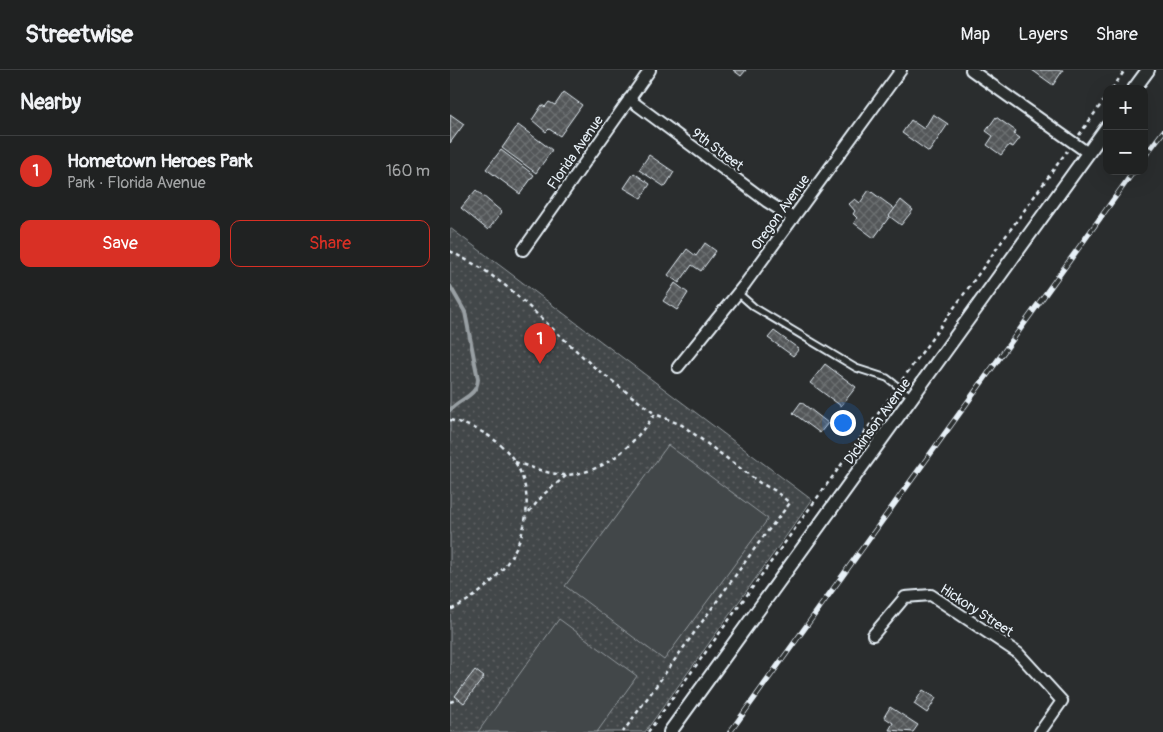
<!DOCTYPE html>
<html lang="en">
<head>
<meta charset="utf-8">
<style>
	body { margin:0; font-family:Pangolin,sans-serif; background:#282a2a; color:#f1f3f6 }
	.controls { position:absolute; right:15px; top:15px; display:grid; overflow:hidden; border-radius:10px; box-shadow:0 5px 20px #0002 }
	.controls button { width:45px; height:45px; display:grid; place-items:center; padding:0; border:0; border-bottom:1px solid #3d3f40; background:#202222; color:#f1f3f6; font:25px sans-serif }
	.you { position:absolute; left:392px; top:352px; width:18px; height:18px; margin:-12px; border:4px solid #fff; border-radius:50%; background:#1a73e8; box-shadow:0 0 0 8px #1a73e833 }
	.badge { display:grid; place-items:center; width:32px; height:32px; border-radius:50%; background:#d93025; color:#fff; font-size:16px; font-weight:700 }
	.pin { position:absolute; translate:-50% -41px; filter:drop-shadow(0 1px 2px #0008) }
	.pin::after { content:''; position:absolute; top:26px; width:18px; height:15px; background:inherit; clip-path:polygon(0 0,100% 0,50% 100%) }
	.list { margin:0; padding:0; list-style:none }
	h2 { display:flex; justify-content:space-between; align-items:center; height:65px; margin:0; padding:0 20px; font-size:21px }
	h2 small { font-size:16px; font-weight:400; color:#a2a4a5 }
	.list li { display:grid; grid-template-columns:32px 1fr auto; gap:15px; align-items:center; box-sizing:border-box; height:70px; padding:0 20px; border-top:1px solid #3d3f40 }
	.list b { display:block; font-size:19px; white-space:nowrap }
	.list p { margin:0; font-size:16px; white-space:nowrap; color:#a2a4a5 }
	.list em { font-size:16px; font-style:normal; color:#a2a4a5 }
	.actions { display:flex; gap:10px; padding:15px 20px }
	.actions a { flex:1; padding:11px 0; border:1px solid #d93025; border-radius:10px; text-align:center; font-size:18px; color:#d93025 }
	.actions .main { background:#d93025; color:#fff }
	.map { position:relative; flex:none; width:713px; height:662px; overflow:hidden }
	header { display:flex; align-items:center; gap:30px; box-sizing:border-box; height:70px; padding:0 25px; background:#202222; border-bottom:1px solid #3d3f40 }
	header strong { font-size:24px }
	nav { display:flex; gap:28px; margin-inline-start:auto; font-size:18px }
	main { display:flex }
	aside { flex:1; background:#202222 }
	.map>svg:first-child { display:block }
</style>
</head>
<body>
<header>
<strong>Streetwise</strong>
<nav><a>Map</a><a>Layers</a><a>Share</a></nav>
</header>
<main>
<aside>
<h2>Nearby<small></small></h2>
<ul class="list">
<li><span class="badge">1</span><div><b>Hometown Heroes Park</b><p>Park · Florida Avenue</p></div><em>160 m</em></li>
</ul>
<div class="actions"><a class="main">Save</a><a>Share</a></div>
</aside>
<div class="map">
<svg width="713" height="662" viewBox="0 0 713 662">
	<defs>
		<pattern id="green-dots" width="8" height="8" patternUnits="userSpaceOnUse" patternTransform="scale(1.25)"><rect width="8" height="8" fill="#424648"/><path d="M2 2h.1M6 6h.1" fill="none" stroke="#5d6163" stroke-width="1.8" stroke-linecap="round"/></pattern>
		<pattern id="building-cross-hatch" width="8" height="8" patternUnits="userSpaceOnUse" patternTransform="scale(1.25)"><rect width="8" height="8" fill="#535759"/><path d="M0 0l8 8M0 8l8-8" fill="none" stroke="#6c7072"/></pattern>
	</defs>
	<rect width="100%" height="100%" fill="#2a2d2e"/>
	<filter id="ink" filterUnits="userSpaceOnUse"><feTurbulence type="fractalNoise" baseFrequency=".02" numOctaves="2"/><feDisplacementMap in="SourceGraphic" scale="10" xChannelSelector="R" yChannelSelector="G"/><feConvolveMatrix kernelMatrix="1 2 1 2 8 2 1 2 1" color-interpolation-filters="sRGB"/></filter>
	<g filter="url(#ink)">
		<!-- green -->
		<polygon fill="url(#green-dots)" stroke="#959ca0" points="0,158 362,430 195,662 0,662"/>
		<!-- pitch -->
		<g fill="#424648" stroke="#959ca0">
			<polygon points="218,375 318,449 214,590 115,516"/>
			<polygon points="109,549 187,606 147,662 28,662"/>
		</g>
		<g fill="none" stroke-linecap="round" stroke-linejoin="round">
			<!-- stream -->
			<path stroke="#989fa3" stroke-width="4" d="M0,216l15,26 13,67c-1,18 -18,19 -28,31"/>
		</g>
		<!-- building -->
		<g fill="url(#building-cross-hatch)" stroke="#e8f1f8">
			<polygon points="283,0 296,0 291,6"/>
			<polygon points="582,0 613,0 603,15"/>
			<polygon points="114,22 132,35 110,66 99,59 96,62 82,50 92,35 95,37 99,32 105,35"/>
			<polygon points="0,44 14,54 0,73"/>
			<polygon points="483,44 498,54 479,82 452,63 461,50 474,59"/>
			<polygon points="546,47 566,61 564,64 570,68 563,77 559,75 551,85 537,75 543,66 536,61"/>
			<polygon points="68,55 102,80 86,103 52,78"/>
			<polygon points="51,80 84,105 70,124 36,99"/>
			<polygon points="199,85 224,102 215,117 189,100"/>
			<polygon points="184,103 200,114 191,128 174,118"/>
			<polygon points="26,120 52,142 38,160 11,138"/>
			<polygon points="419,120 445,139 424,168 404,153 407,148 403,144 405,141 399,134 405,129 410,133"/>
			<polygon points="451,130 463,140 451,155 439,146"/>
			<polygon points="255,173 266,181 251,201 242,195 229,213 218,205 237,179 246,186"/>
			<polygon points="225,213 238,223 227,240 213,231"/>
			<polygon points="324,261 349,279 343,286 318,268"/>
			<polygon points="375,294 406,317 391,336 360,313"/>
			<polygon points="351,332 378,353 370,363 343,343"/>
			<polygon points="25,600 34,607 14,633 5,626"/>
			<polygon points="473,620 486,628 477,643 464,634"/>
			<polygon points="440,637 468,655 463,662 439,660 443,653 434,647"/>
		</g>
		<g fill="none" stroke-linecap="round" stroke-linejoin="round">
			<!-- service casing -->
			<g stroke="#e8f1f8" stroke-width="9">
				<polyline id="service" points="288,223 304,237 406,298 437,308 462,327"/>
			</g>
			<!-- minor casing -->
			<g stroke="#e8f1f8" stroke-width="14">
				<g id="minor">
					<polyline points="521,0 638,83"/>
					<polyline points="179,29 316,131 343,148"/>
					<polyline points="73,180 200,0"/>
					<polyline points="228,297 295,214 451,0"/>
					<polyline points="423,565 455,527 481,525 568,583 612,631 590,662"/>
				</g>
			</g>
			<!-- tertiary casing -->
			<g stroke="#e8f1f8" stroke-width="16">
				<g id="tertiary">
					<polyline points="684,19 698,0"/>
					<polyline points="220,662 657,57"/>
				</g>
			</g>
			<!-- path -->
			<g stroke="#e8f1f8" stroke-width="2.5" stroke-dasharray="4 4" stroke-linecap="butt">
				<polyline points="662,19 675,0"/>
				<polyline points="629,65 657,26"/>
				<polyline points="0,181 33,199 61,220 144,297 205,344"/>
				<polyline points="452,310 617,81"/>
				<path d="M0,350c112,27 92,148 0,190"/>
				<path d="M65,392c16,5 35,13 52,13 41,-3 66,-31 88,-61l27,11 78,58 14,7 16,13 -27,34 -140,195"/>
				<polyline points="79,442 94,424 117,405"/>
				<polyline points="0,632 8,629"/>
				<polyline points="198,662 443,323"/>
			</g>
			<!-- service -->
			<use href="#service" stroke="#2a2d2e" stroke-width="5"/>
			<!-- minor -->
			<use href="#minor" stroke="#2a2d2e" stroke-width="10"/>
			<!-- tertiary -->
			<use href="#tertiary" stroke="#2a2d2e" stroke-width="12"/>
			<!-- rail casing -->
			<g stroke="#e8f1f8" stroke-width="5.5">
				<g id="rail">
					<polyline points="694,87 713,62"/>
					<polyline points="280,662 684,101"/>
				</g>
			</g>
			<!-- rail -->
			<use href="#rail" stroke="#2a2d2e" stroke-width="4" stroke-dasharray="11" stroke-linecap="butt"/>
		</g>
	</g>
	<g text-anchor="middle" stroke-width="4.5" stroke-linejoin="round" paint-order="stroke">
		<!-- street labels -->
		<g font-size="14" fill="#e8f1f8" stroke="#2a2d2e">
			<text transform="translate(268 79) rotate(37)" y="5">9th Street</text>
			<text transform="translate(125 82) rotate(-55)" y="5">Florida Avenue</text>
			<text transform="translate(330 142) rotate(-54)" y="5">Oregon Avenue</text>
			<text transform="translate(427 351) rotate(-54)" y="5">Dickinson Avenue</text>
			<text transform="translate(527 540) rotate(33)" y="5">Hickory Street</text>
		</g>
	</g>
</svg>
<div class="controls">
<button>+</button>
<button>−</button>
</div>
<div class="you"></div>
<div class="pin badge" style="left:90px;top:294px">1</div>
</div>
</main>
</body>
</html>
